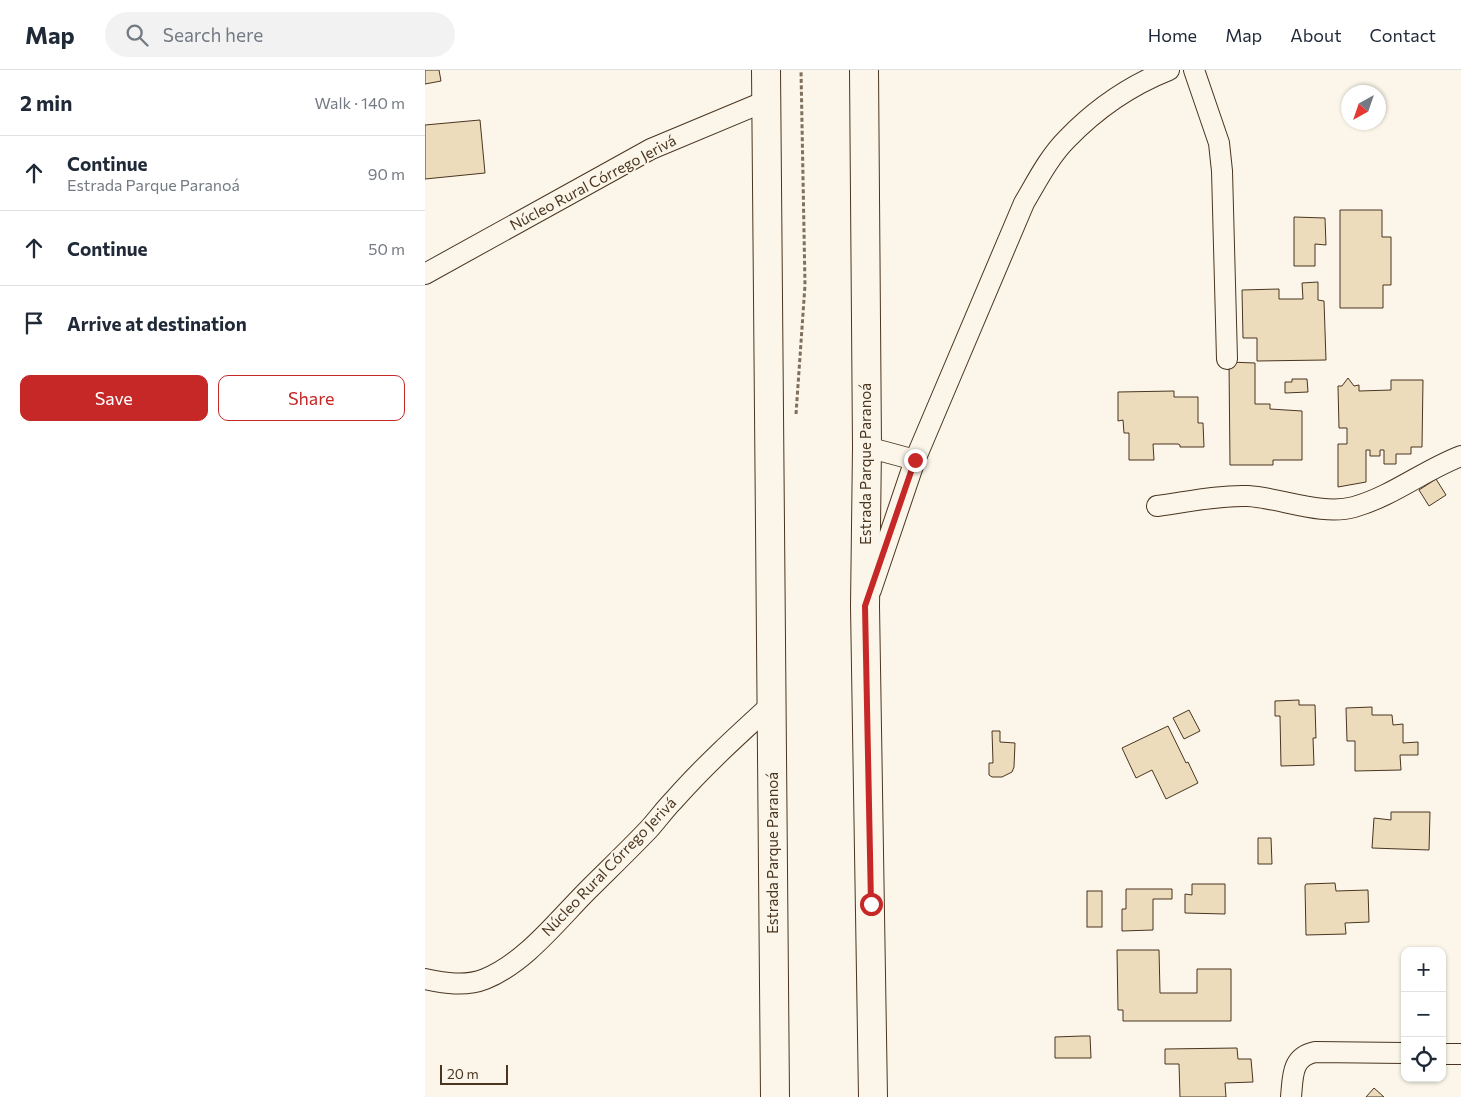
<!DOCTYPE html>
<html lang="en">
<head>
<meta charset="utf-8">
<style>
	body { margin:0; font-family:Commissioner,sans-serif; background:#f2f2f3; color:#1f2937 }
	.controls { position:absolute; right:15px; bottom:15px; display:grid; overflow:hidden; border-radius:10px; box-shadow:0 1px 4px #0004 }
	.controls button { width:45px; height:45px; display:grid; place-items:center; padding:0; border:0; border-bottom:1px solid #e0e1e3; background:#fff; color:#1f2937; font:25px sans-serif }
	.compass { position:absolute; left:916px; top:15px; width:45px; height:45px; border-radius:50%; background:#fff; box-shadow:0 1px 4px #0004; rotate:220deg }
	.scale { position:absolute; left:15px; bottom:12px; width:68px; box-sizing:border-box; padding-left:5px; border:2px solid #4a3520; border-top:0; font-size:14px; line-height:18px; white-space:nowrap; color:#4a3520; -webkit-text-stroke:4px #fbf6e9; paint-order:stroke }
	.stop { position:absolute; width:15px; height:15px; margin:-11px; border:4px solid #c62828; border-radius:50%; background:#fff }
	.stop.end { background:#c62828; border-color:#fff; box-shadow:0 1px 5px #0008 }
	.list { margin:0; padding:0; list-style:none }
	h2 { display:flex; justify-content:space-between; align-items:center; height:65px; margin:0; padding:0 20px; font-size:21px }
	h2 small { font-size:16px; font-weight:400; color:#747a83 }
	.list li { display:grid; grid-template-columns:32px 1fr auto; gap:15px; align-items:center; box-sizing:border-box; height:75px; padding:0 20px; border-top:1px solid #e0e1e3 }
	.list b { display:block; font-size:19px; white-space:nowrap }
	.list p { margin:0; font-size:16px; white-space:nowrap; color:#747a83 }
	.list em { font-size:16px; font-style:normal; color:#747a83 }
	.actions { display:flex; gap:10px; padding:15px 20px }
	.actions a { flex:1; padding:11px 0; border:1px solid #c62828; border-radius:10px; text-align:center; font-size:18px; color:#c62828 }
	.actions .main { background:#c62828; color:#fff }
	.icon { flex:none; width:28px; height:28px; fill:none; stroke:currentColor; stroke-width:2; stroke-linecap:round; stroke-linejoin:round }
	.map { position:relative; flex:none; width:1036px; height:1027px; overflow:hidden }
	header { display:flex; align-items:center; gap:30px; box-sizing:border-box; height:70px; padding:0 25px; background:#fff; border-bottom:1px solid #e0e1e3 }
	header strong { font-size:24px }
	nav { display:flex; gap:28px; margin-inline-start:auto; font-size:18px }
	.search { width:350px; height:45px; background:#f2f2f3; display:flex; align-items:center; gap:12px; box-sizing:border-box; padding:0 18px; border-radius:28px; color:#747a83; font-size:19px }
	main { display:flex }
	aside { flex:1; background:#fff }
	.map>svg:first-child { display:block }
</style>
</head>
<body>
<header>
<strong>Map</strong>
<div class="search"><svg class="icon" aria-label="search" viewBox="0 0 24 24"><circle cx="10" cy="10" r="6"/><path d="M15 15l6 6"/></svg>Search here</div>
<nav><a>Home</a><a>Map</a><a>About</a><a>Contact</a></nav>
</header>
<main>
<aside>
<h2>2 min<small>Walk · 140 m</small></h2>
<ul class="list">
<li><svg class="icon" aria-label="ahead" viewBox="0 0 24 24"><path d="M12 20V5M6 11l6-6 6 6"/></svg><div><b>Continue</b><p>Estrada Parque Paranoá</p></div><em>90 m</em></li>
<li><svg class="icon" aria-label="ahead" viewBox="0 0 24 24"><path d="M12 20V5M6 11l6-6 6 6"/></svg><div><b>Continue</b></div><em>50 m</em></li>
<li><svg class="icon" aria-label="arrive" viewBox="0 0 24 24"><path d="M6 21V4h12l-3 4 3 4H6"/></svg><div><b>Arrive at destination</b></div></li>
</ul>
<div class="actions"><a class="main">Save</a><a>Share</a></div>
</aside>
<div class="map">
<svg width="1036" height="1027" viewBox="0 0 1036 1027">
	<rect width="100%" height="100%" fill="#fbf6e9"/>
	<!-- building -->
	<g fill="#ecdcbc" stroke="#4a3520">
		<polygon points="0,0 14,0 16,11 0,14"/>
		<polygon points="55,50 60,103 0,109 0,55"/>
		<polygon points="915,140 957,140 957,167 966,167 966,215 958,215 958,238 915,238"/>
		<polygon points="869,147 900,148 901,175 890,174 890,196 869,196"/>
		<polygon points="893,212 893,230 899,231 901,290 832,291 832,268 818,268 817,220 854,219 854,229 878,229 877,213"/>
		<polygon points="804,292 830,293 830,334 845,334 845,339 877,341 877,390 848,390 848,395 805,395"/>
		<polygon points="923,308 929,316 934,315 934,321 966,320 966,310 998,310 997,377 986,377 986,384 971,384 971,394 959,394 959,380 955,380 955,386 945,386 945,380 941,380 941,412 913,417 913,374 922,374 922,358 914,358 913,316 917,316"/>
		<polygon points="867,309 882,309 883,322 860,323 860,312 867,312"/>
		<polygon points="749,321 749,327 773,327 773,353 778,353 779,377 755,377 755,375 753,374 728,374 729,390 704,390 704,363 699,363 698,350 693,351 693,322"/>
		<polygon points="1011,409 1021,425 1004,436 994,420"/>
		<polygon points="874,630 874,635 890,635 891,668 888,668 889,695 856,696 855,646 850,646 850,631"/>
		<polygon points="947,637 947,645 967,645 968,655 978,654 978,673 993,672 993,685 975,685 976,700 930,701 930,671 922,671 921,638"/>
		<polygon points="764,640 775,661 759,669 748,648"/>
		<polygon points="743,656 761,693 763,692 773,713 741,729 727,700 711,708 697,678"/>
		<polygon points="567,661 575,661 575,672 590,673 589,697 587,702 577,707 567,707 564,705 564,693 568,693"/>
		<polygon points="966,742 1005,742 1004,780 947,778 949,748 966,750"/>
		<polygon points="833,768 846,768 847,794 833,794"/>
		<polygon points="910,813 911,821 943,820 944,852 920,853 921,864 881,865 880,816 881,814"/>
		<polygon points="767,814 800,814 800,844 760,843 760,824 767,825"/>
		<polygon points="701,819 747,819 747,829 728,829 728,860 697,861 697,839 701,839"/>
		<rect x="662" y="821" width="15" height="36"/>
		<polygon points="692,880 734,880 735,923 772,923 772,899 806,899 806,951 698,951 698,940 693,940"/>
		<polygon points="657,966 665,966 666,988 630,988 630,967"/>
		<polygon points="812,978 813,989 826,989 828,1012 800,1013 801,1027 755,1027 754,994 740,994 740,979"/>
		<polygon points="949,1018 959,1027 941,1027"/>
	</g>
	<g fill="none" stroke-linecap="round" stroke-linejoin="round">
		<!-- street casing -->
		<g stroke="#4a3520" stroke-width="22">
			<g id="street">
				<polyline points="769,0 794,73 797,101 802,289"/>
				<polyline points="0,204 226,79 341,31"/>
				<polyline points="442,377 490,390"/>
				<path d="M732,436c30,-4 61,-11 91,-10 33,2 74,20 106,11 39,-11 70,-37 107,-51"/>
				<path d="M446,520l44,-130 109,-257c13,-22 25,-46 43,-64 28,-29 64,-54 102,-69"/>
				<path d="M0,909c19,4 40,8 60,0 40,-16 73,-59 103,-89 20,-20 41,-40 61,-61 9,-10 16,-20 25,-29 30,-34 64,-65 98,-96"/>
				<polyline points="1017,984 1036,984"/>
				<path d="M866,1027c2,-20 0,-40 24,-45l90,1"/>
			</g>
		</g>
		<!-- primary casing -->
		<g stroke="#4a3520" stroke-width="30">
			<g id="primary">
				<polyline points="341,0 350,1027"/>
				<polyline points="439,0 442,377 440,536 448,1027"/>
			</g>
		</g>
		<!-- path -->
		<polyline stroke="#7f6f5c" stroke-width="3" stroke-dasharray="4 2.5" stroke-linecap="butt" points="371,344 380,215 376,0"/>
		<!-- street -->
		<use href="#street" stroke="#fbf6e9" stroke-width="20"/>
		<!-- primary -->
		<use href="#primary" stroke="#fbf6e9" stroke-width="28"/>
	</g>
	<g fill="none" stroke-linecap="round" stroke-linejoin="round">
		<!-- route -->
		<polyline stroke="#c62828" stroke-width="6" points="446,834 440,536 490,390"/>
	</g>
	<g text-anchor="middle" stroke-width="4" stroke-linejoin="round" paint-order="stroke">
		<!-- street labels -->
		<g font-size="15" fill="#4a3520" stroke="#fbf6e9">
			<text transform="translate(168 113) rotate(-28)" y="5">Núcleo Rural Córrego Jerivá</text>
			<text transform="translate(441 394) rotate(-90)" y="5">Estrada Parque Paranoá</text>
			<text transform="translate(348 783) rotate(-90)" y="5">Estrada Parque Paranoá</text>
			<text transform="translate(184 797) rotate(-46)" y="5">Núcleo Rural Córrego Jerivá</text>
		</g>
	</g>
</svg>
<div class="controls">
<button>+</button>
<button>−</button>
<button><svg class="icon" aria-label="locate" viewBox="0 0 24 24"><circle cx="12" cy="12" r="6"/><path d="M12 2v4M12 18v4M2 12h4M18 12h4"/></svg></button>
</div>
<svg class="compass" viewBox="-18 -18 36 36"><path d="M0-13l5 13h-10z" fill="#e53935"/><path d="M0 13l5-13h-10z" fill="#747a83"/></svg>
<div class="scale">20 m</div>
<div class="stop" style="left:446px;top:834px"></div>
<div class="stop end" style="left:490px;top:390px"></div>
</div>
</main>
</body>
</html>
